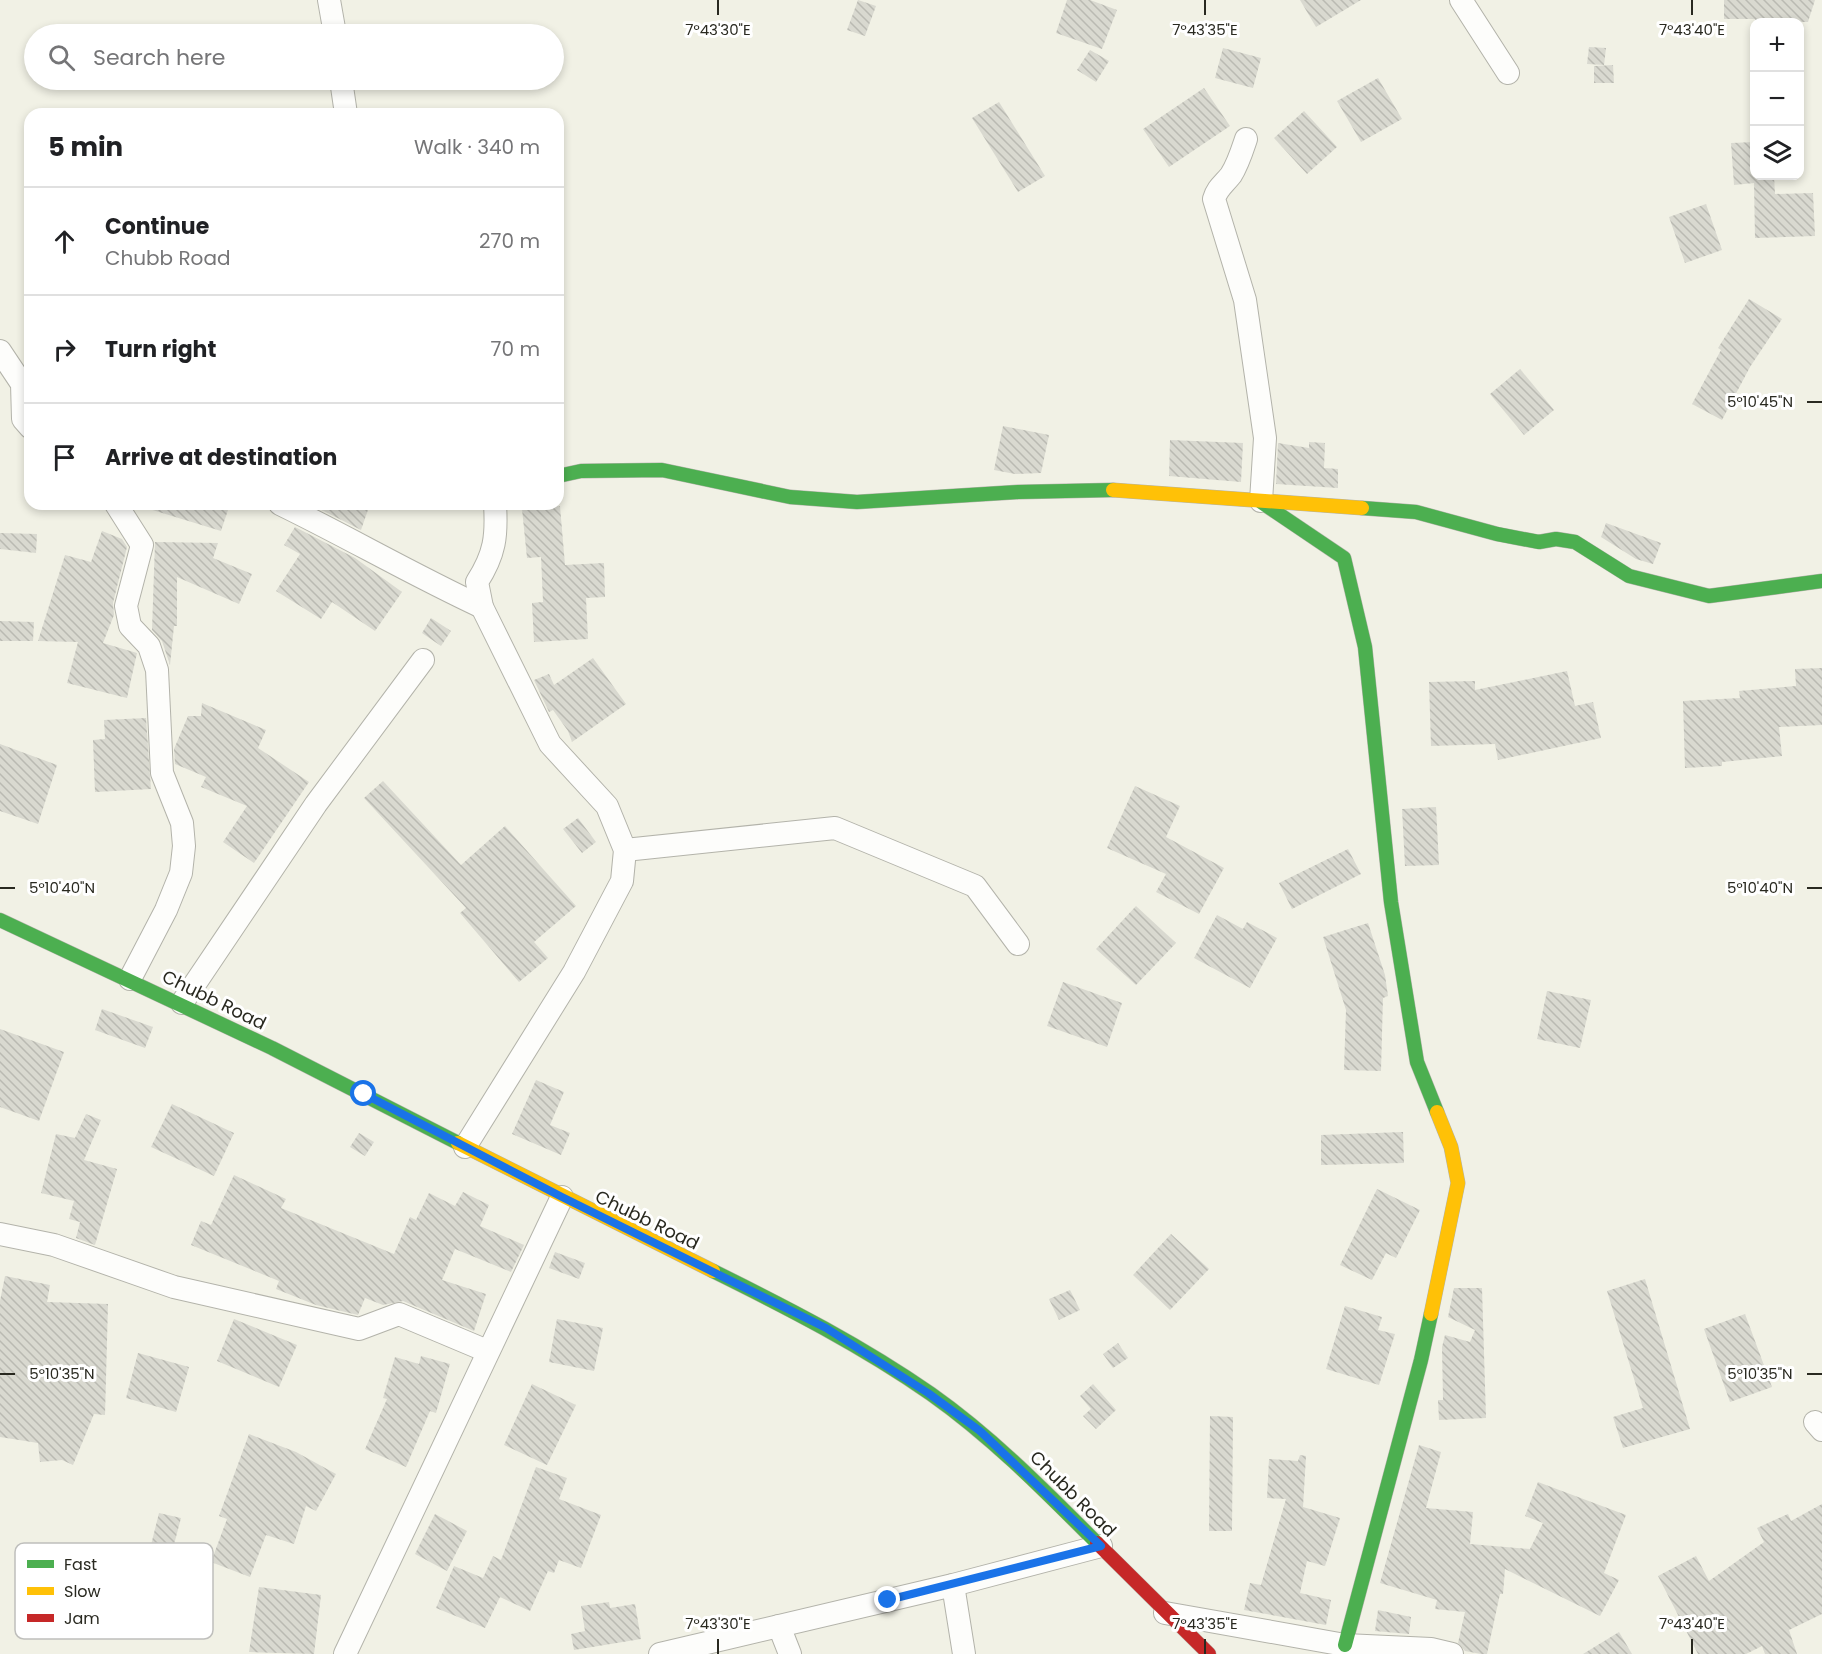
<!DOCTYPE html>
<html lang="en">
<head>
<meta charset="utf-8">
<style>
	body { margin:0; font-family:Poppins,sans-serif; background:#f2f2f2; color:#202124 }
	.controls { position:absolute; right:18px; top:18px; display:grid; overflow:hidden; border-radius:12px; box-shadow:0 3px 9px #0003 }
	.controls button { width:54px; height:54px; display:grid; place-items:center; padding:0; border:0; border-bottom:2px solid #e0e0e0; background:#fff; color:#202124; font:30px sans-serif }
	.stop { position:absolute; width:18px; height:18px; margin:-14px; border:4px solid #1a73e8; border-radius:50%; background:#fff }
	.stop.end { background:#1a73e8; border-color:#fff; box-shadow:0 2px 6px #0008 }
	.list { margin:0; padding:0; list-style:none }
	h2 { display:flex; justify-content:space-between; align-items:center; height:78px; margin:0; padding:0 24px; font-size:26px }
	h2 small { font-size:20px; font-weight:400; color:#757577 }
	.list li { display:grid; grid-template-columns:39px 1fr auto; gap:18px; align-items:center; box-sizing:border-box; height:108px; padding:0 24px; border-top:2px solid #e0e0e0 }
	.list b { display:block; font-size:22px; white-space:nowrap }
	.list p { margin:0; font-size:20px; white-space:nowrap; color:#757577 }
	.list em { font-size:20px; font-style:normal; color:#757577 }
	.icon { flex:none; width:33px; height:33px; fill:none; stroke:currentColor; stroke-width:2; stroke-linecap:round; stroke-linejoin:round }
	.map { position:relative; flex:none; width:1822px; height:1654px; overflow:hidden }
	.search { position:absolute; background:#fff; box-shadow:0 3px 9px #0003; left:24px; top:24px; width:540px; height:66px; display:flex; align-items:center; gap:15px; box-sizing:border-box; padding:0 21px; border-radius:33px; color:#757577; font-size:22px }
	.panel { position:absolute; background:#fff; box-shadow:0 3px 9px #0003; left:24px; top:108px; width:540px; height:402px; border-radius:18px }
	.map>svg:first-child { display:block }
</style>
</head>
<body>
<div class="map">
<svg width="1822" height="1654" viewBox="0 0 1822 1654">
	<defs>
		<pattern id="building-back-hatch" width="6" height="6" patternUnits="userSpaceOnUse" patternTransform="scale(1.5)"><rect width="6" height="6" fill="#d9d9d0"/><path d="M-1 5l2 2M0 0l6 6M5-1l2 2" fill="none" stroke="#babab2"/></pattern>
	</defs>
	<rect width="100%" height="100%" fill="#f1f1e5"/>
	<!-- building -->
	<g fill="url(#building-back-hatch)">
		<polygon points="858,0 876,6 865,36 847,30"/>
		<polygon points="1067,0 1090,0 1117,10 1102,49 1056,33"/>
		<polygon points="1300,0 1361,0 1316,27"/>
		<polygon points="1724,0 1815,0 1808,22 1755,22 1755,19 1724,19"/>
		<polygon points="1589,47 1606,48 1604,65 1587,64"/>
		<polygon points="1223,48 1261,58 1253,88 1215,78"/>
		<polygon points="1090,50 1109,61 1096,82 1077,70"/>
		<polygon points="1613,65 1614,83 1594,83 1594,66"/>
		<polygon points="1378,78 1402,119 1361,142 1337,101"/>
		<polygon points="1204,88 1230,126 1169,167 1143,129"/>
		<polygon points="999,102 1045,176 1018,192 972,118"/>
		<polygon points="1304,111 1337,147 1307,174 1274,138"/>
		<polygon points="1755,142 1755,176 1774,176 1775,194 1813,193 1815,236 1755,238 1754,183 1734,185 1731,143"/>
		<polygon points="1706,204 1722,250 1685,263 1669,217"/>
		<polygon points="1749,299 1782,319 1750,367 1722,420 1692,404 1721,350 1718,348"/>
		<polygon points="1520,369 1554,410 1524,435 1490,394"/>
		<polygon points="1003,426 1049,435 1041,473 1015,474 994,470"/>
		<polygon points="1170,440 1243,443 1241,482 1169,476"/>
		<polygon points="1309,442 1325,443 1324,468 1338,469 1338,488 1276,484 1278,443 1309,448"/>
		<polygon points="147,504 230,504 221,531 146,508"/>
		<polygon points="310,504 370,504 361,530"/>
		<polygon points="560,506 565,565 604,563 605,597 586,598 588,639 534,642 532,603 543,602 541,557 527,558 522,509"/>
		<polygon points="1606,523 1661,543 1653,564 1636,559 1601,537"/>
		<polygon points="295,527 355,558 402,592 375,631 332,602 321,619 276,591 300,554 284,545"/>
		<polygon points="102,531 122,539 127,547 113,603 114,615 103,643 137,653 127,698 67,683 78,642 38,641 65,555 91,562"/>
		<polygon points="0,533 37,534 36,553 0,549"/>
		<polygon points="155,542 218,543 213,558 252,574 239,604 177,577 177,626 174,626 170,665 162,641 152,630"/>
		<polygon points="431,618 451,631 441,646 422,633"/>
		<polygon points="0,621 34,622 33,641 0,641"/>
		<polygon points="593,658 626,704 572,742 568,731 553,710 549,712 534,680 549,674 554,685"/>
		<polygon points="1822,668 1822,725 1779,727 1782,756 1722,762 1722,766 1685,768 1683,701 1740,698 1739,691 1796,686 1795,669"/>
		<polygon points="1567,671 1575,706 1593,702 1601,738 1498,760 1495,744 1431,746 1429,682 1475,681 1475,690"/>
		<polygon points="202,703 266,730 258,748 309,782 254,863 223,842 247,806 201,787 206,777 175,764 174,749 188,716 201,716"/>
		<polygon points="146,718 151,789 95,792 93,740 105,739 104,720"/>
		<polygon points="0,744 57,765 38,824 0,811"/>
		<polygon points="383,781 461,865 505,826 576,906 534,942 548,958 519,982 460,913 466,908 364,798"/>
		<polygon points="1135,786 1180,806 1166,837 1224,868 1199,914 1156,892 1166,874 1107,848"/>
		<polygon points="1436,807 1439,865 1405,866 1402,809"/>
		<polygon points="578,818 596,842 582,853 563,829"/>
		<polygon points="1348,849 1361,874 1292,909 1279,883"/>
		<polygon points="1136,906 1176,943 1136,985 1096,949"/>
		<polygon points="1217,915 1243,929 1247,922 1277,938 1250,988 1194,958"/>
		<polygon points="1368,923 1385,975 1388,996 1383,998 1381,1071 1344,1070 1346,1010 1323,937"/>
		<polygon points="1063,982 1122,1003 1107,1047 1047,1026"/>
		<polygon points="1547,991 1591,1000 1580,1048 1537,1039"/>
		<polygon points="102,1009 153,1027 145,1048 95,1030"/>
		<polygon points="0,1029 64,1052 39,1121 0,1107"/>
		<polygon points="536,1080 564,1092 550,1125 570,1133 561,1155 512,1134"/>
		<polygon points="172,1104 234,1133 214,1176 151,1147"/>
		<polygon points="86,1114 101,1120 84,1160 117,1169 95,1245 76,1238 80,1222 69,1219 74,1201 41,1193 56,1134 75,1138"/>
		<polygon points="1403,1132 1404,1163 1321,1165 1321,1135"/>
		<polygon points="359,1133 374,1142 365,1156 350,1147"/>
		<polygon points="234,1175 286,1199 281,1208 394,1254 410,1217 416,1220 429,1193 455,1206 463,1192 489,1205 480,1226 524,1245 511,1272 455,1249 442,1280 486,1294 474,1331 403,1301 383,1305 365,1298 358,1315 316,1305 276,1289 279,1281 191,1245 201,1221 211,1225"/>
		<polygon points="1377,1189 1420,1210 1396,1258 1386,1253 1372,1280 1340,1265"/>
		<polygon points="1171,1234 1209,1269 1170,1310 1133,1275"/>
		<polygon points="555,1252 585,1263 579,1279 549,1268"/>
		<polygon points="5,1276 50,1285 47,1302 108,1304 105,1415 94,1414 73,1465 62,1460 40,1462 38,1443 0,1437 0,1301"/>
		<polygon points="1645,1279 1690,1429 1623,1448 1613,1417 1643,1408 1607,1291"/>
		<polygon points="1454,1288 1482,1288 1486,1418 1439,1420 1438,1400 1443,1400 1442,1347 1445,1335 1470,1342 1475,1330 1448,1317"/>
		<polygon points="1070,1290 1080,1310 1059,1320 1049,1299"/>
		<polygon points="1345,1306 1382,1317 1378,1330 1395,1334 1379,1385 1326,1369"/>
		<polygon points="1745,1314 1772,1387 1730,1402 1704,1329"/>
		<polygon points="234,1319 297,1345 279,1387 217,1361"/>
		<polygon points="557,1319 603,1328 594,1371 549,1362"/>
		<polygon points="1118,1343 1128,1358 1113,1368 1103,1354"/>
		<polygon points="138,1353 189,1367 176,1412 126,1398"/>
		<polygon points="421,1356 450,1364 436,1413 430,1411 406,1467 365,1449 387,1399 383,1398 395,1357 419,1364"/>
		<polygon points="532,1384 576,1405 547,1465 504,1445"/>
		<polygon points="1093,1384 1116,1410 1096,1429 1083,1416 1091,1409 1080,1396"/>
		<polygon points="1210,1416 1233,1417 1232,1531 1209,1531"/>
		<polygon points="249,1434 296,1452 336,1474 316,1511 306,1506 294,1544 266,1535 250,1577 211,1562 227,1519 219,1516"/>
		<polygon points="1419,1445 1441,1452 1426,1508 1473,1512 1470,1544 1530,1549 1543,1523 1525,1516 1538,1482 1626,1515 1604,1573 1619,1580 1600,1616 1505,1569 1503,1594 1500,1594 1487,1654 1481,1654 1465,1651 1458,1643 1465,1612 1435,1609 1437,1600 1380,1583"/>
		<polygon points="1300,1455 1306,1456 1303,1507 1340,1518 1325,1566 1307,1561 1300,1593 1331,1600 1326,1625 1244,1610 1250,1583 1261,1585 1286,1499 1267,1498 1269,1459 1298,1461"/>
		<polygon points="536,1467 567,1478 559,1499 601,1515 581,1568 559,1560 554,1573 548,1571 530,1611 500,1597 485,1628 436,1608 454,1566 483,1578 493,1556 501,1560"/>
		<polygon points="1822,1504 1822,1614 1789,1630 1797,1654 1765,1654 1762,1646 1746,1654 1698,1654 1658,1576 1696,1556 1709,1581 1764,1542 1757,1528 1788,1514 1791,1521"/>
		<polygon points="159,1513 181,1518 166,1575 180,1574 182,1624 154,1625 151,1545"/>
		<polygon points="435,1514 467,1531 447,1571 415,1554"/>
		<polygon points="259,1587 321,1595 314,1654 249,1652"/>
		<polygon points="609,1602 610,1608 635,1604 641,1639 574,1650 571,1634 585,1631 581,1606"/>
		<polygon points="1378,1610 1411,1617 1409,1634 1375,1631"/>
		<polygon points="1619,1632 1632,1654 1583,1654"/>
	</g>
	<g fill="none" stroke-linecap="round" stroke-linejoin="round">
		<!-- street casing -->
		<g stroke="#b3b3aa" stroke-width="24">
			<g id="street">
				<polyline points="329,0 335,34"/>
				<polyline points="1461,0 1508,73"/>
				<polyline points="341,80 346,114"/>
				<path d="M1246,139c-4,12 -8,25 -15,36 -7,9 -14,13 -17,24l31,101 20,138 -4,63"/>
				<polyline points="0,351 22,384 23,419 30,427"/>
				<polyline points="116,504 142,545 126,606 130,626 149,646 157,670 162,773 182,823 184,846 181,873 166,910 130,979"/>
				<path d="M280,504c68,33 133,71 202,103"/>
				<polyline points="625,850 835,828 975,886 1018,944"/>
				<polyline points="182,1003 316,804 423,660"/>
				<path d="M465,1147l109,-175 48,-91 3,-31 -18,-44 -57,-62 -68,-137 -5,-25c18,-28 20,-46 18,-78"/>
				<polyline points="0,1234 54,1245 174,1287 359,1329 399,1314 487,1351"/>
				<polyline points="1815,1422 1822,1430"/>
				<polyline points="953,1585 964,1654"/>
				<polyline points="1165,1613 1345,1645 1431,1649 1452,1654"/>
				<polyline points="779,1626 790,1654"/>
				<polyline points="345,1654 562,1197"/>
				<polyline points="660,1654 953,1585 1101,1546"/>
			</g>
		</g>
		<!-- fast casing -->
		<g stroke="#b3b3aa" stroke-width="15">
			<g id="fast">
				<polyline points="558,476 581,471 662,470 790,497 857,502 1018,492 1113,490"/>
				<polyline points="1261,502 1344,558 1365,647 1391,902 1417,1062 1437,1112"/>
				<polyline points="1362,508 1416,512 1497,534 1539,542 1556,539 1575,542 1629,576 1709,596 1822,581"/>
				<polyline points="0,920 272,1048 458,1143"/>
				<path d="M713,1271c75,37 149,75 218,123 61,43 114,97 166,149"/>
				<polyline points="1345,1645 1421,1360 1431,1314"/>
			</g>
		</g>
		<!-- slow casing -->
		<g stroke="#b3b3aa" stroke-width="15">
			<g id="slow">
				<polyline points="1113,490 1362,508"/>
				<polyline points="458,1143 713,1271"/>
				<polyline points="1431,1314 1458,1183 1451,1147 1437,1112"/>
			</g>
		</g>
		<!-- jam casing -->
		<g stroke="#b3b3aa" stroke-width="15">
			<polyline id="jam" points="1097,1543 1209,1654"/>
		</g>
		<!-- street -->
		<use href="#street" stroke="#fdfdfb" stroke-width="22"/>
		<!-- fast -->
		<use href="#fast" stroke="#4caf50" stroke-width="14"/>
		<!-- slow -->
		<use href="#slow" stroke="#ffc107" stroke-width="14"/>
		<!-- jam -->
		<use href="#jam" stroke="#c62828" stroke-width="14"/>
	</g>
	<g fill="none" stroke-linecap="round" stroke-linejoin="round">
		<!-- route -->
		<polyline stroke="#1a73e8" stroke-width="8" points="364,1094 562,1197 826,1328 928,1393 980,1431 1101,1546 888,1600"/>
	</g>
	<!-- ticks -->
	<path fill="none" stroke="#292920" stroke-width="2" d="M718,0v15M1205,0v15M1692,0v15M1807,402h15M0,888h15M1807,888h15M0,1374h15M1807,1374h15M718,1639v15M1205,1639v15M1692,1639v15"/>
	<g text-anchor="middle" stroke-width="6" stroke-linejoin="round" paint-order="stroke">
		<!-- street labels -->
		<g font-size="18" fill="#292920" stroke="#fff">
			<text transform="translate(214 1000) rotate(26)" y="6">Chubb Road</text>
			<text transform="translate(647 1220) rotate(26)" y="6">Chubb Road</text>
			<text transform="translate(1073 1494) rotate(45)" y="6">Chubb Road</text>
		</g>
	</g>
	<!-- legend -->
	<rect x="15" y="1543" width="198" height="96" rx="9" fill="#fff" stroke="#bfbfbc" stroke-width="1.5"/>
	<rect x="27" y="1560" width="27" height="8" fill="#4caf50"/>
	<rect x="27" y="1587" width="27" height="8" fill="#ffc107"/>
	<rect x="27" y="1614" width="27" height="8" fill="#c62828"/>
	<g font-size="16" fill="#292920">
		<text x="64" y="1570">Fast</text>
		<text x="64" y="1597">Slow</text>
		<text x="64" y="1624">Jam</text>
	</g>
	<g font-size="15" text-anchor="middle" fill="#292920" stroke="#fff" stroke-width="6" stroke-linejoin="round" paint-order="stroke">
		<text x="718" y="35">7°43'30"E</text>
		<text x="1205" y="35">7°43'35"E</text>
		<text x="1692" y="35">7°43'40"E</text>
		<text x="1760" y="407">5°10'45"N</text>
		<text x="62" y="893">5°10'40"N</text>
		<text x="1760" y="893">5°10'40"N</text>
		<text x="62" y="1379">5°10'35"N</text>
		<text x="1760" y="1379">5°10'35"N</text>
		<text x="718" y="1629">7°43'30"E</text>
		<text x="1205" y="1629">7°43'35"E</text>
		<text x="1692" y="1629">7°43'40"E</text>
	</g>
</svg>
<div class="controls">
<button>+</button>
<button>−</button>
<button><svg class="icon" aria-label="layers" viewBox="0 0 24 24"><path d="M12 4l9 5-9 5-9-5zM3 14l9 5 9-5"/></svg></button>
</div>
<div class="stop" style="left:364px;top:1094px"></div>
<div class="stop end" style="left:888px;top:1600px"></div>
<div class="search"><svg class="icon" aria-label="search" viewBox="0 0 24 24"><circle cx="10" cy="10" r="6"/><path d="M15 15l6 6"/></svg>Search here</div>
<section class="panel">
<h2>5 min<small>Walk · 340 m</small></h2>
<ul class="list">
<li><svg class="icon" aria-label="ahead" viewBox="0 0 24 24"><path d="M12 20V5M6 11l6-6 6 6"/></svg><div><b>Continue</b><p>Chubb Road</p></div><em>270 m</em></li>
<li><svg class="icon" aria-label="right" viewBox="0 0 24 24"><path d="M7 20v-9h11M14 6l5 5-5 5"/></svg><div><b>Turn right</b></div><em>70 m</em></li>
<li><svg class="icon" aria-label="arrive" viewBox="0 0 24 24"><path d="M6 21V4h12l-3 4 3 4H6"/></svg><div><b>Arrive at destination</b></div></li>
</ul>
</section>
</div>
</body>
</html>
